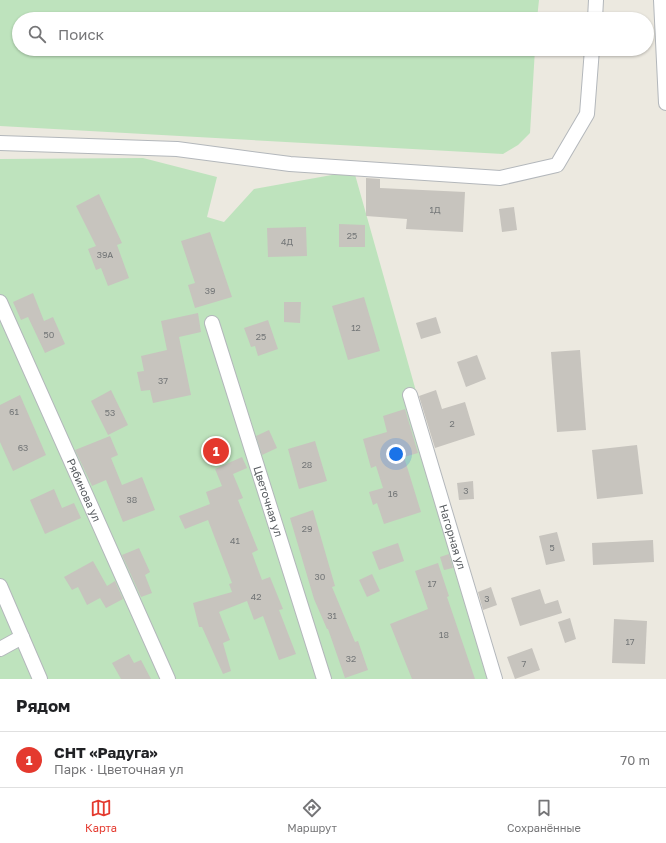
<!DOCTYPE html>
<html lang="ru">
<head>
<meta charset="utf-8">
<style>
	body { margin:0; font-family:"Golos Text",sans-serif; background:#f6f6f6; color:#202124 }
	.you { position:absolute; left:396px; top:454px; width:14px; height:14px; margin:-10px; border:3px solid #fff; border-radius:50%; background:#1a73e8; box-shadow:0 0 0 6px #1a73e833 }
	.badge { display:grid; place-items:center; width:26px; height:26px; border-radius:50%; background:#e4392e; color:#fff; font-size:13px; font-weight:700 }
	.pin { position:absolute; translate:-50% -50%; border:2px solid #fff; box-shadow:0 1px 4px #0006 }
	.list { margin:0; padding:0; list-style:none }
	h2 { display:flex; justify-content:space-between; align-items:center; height:52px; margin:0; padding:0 16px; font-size:17px }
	h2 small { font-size:13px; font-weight:400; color:#757577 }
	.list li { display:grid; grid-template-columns:26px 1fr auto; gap:12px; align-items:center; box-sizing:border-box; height:56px; padding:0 16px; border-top:1px solid #e0e0e0 }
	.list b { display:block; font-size:15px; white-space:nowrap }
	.list p { margin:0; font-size:13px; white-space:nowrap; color:#757577 }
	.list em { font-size:13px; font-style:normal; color:#757577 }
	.icon { flex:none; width:22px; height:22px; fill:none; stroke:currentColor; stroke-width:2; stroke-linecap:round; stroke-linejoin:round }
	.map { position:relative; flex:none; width:666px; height:679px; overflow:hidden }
	.search { position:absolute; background:#fff; box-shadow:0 1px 3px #0004; left:12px; right:12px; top:12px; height:44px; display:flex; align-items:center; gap:10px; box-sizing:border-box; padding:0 14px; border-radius:22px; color:#757577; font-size:15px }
	.sheet { height:108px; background:#fff }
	nav { display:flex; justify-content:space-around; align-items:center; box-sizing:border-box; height:56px; border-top:1px solid #e0e0e0; background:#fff; font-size:11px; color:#757577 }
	nav a { display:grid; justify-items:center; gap:2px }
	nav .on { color:#e4392e }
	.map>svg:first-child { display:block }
</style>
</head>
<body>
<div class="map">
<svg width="666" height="679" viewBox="0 0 666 679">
	<rect width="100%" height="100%" fill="#ece9e0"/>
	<!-- green -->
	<g fill="#bee3bd">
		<polygon points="0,0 539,0 537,19 19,19 19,49 535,49 530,133 518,145 503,154 0,126"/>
		<polygon points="143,158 217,177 207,217 224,222 254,189 354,171 497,679 0,679 0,159"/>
	</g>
	<!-- building -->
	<g fill="#c7c4be">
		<polygon points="366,178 380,179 380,188 465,192 463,232 406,229 407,219 366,216"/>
		<polygon points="99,194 122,243 117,245 129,278 108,286 101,268 96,270 88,249 96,246 76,206"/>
		<polygon points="514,207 517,230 502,232 499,209"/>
		<polygon points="339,224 365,225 365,247 339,247"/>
		<polygon points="306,227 307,256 268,257 267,228"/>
		<polygon points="210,232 232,297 195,308 188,285 195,283 181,241"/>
		<polygon points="33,293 44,321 53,317 65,344 45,353 28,317 21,320 13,302"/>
		<polygon points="364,297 380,351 348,360 332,306"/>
		<polygon points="284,302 301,302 300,323 284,322"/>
		<polygon points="198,313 201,332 179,337 191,395 153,403 150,390 141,391 137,372 144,371 141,356 167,350 161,321"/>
		<polygon points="436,317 441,333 421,339 416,323"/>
		<polygon points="268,320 278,349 258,356 255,346 251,347 244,328"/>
		<polygon points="580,350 586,430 557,432 551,352"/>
		<polygon points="477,355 486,379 466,387 457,362"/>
		<polygon points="111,390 128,425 108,435 91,401"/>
		<polygon points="436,390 442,409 465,402 475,435 435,448 419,396"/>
		<polygon points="20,395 46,455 13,471 0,442 0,405"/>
		<polygon points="405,409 418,453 404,457 421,512 384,524 377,503 373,505 369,492 383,488 376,466 371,468 363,439 387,432 383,416"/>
		<polygon points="269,430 277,448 262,455 256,436"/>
		<polygon points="110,436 118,455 111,458 122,485 142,477 155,510 123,522 106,480 92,486 75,450"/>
		<polygon points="315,441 327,481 299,489 288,449"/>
		<polygon points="637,445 643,494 597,499 592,450"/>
		<polygon points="242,457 247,468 233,474 243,498 238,500 258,550 252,553 262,580 270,577 283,609 279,610 296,654 279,660 263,616 254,620 247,601 219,612 230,640 223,643 231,671 223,674 202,627 199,627 193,603 232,592 229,584 232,583 208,520 185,529 179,516 210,504 206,492 222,486 215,469"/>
		<polygon points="473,481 474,499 459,500 457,483"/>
		<polygon points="54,489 62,508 74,503 81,518 45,534 30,500"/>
		<polygon points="313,510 335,586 332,587 355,642 358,641 368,670 345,678 328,629 327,629 314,599 290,518"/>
		<polygon points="557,532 565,561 546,565 539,536"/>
		<polygon points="653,540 654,562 593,565 592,543"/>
		<polygon points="398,543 404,561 379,570 372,552"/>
		<polygon points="139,548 150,572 145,575 152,593 141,597 122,555"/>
		<polygon points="449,554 453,568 444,570 440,557"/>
		<polygon points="93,561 107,586 115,581 123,599 106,608 100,598 87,605 78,587 72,590 64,577"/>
		<polygon points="438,563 449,596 447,597 475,679 412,679 390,624 428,609 415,571"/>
		<polygon points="372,574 380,591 367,597 359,580"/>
		<polygon points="491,587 497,605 483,610 478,592"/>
		<polygon points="540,589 545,604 558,600 562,613 520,626 511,598"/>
		<polygon points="570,618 576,639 565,643 558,622"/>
		<polygon points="614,619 647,621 645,664 612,663"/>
		<polygon points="532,648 540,670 515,679 507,657"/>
		<polygon points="129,654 134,663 141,660 151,679 121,679 112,663"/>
	</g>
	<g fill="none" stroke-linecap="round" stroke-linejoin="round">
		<!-- minor casing -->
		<g stroke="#b3b7bb" stroke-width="16">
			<g id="minor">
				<polyline points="661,0 666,103"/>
				<polyline points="595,19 596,0"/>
				<polyline points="0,143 177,149 290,164 500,178 557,165 587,114 592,49"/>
				<path id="s1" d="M0,302l168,377"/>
				<path id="s2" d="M212,323l112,356"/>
				<path id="s3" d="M410,395l85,284"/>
				<polyline points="0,586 40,679"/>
				<polyline points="0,649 22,637"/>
			</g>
		</g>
		<!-- minor -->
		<use href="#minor" stroke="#fff" stroke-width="14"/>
	</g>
	<g text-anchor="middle" stroke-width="3" stroke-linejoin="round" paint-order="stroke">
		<!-- number labels -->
		<g font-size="9" fill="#747778">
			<text x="435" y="213">1Д</text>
			<text x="352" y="239">25</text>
			<text x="287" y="245">4Д</text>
			<text x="105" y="258">39А</text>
			<text x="210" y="294">39</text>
			<text x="356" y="331">12</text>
			<text x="49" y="338">50</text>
			<text x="261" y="340">25</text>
			<text x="163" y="384">37</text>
			<text x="14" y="415">61</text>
			<text x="110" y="416">53</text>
			<text x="452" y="427">2</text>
			<text x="23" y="451">63</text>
			<text x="307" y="468">28</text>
			<text x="466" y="494">3</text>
			<text x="393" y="497">16</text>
			<text x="132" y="503">38</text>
			<text x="307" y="532">29</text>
			<text x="235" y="544">41</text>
			<text x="552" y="551">5</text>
			<text x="320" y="580">30</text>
			<text x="432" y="587">17</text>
			<text x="256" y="600">42</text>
			<text x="487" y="602">3</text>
			<text x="332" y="619">31</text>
			<text x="444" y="638">18</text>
			<text x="630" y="645">17</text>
			<text x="351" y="662">32</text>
			<text x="524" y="667">7</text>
		</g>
		<!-- street labels -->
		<g font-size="11" fill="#595d61" stroke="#fff">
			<text dy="4" stroke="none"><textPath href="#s1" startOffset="206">Рябинова ул</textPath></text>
			<text dy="4" stroke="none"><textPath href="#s2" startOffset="187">Цветочная ул</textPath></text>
			<text dy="4" stroke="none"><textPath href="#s3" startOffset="148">Нагорная ул</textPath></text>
		</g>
	</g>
</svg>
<div class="you"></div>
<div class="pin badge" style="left:216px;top:451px">1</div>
<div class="search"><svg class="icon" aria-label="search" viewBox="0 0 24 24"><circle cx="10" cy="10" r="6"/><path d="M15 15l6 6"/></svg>Поиск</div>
</div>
<section class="sheet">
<h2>Рядом<small></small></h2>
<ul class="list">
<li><span class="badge">1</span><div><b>СНТ «Радуга»</b><p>Парк · Цветочная ул</p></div><em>70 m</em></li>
</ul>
</section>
<nav>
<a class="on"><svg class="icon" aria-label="map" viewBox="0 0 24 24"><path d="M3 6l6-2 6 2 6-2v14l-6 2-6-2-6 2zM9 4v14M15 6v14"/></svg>Карта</a>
<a><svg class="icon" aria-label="directions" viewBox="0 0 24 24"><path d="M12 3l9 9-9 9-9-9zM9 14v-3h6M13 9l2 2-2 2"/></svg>Маршрут</a>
<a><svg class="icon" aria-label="saved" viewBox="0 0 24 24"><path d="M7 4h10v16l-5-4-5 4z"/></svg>Сохранённые</a>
</nav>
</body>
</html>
